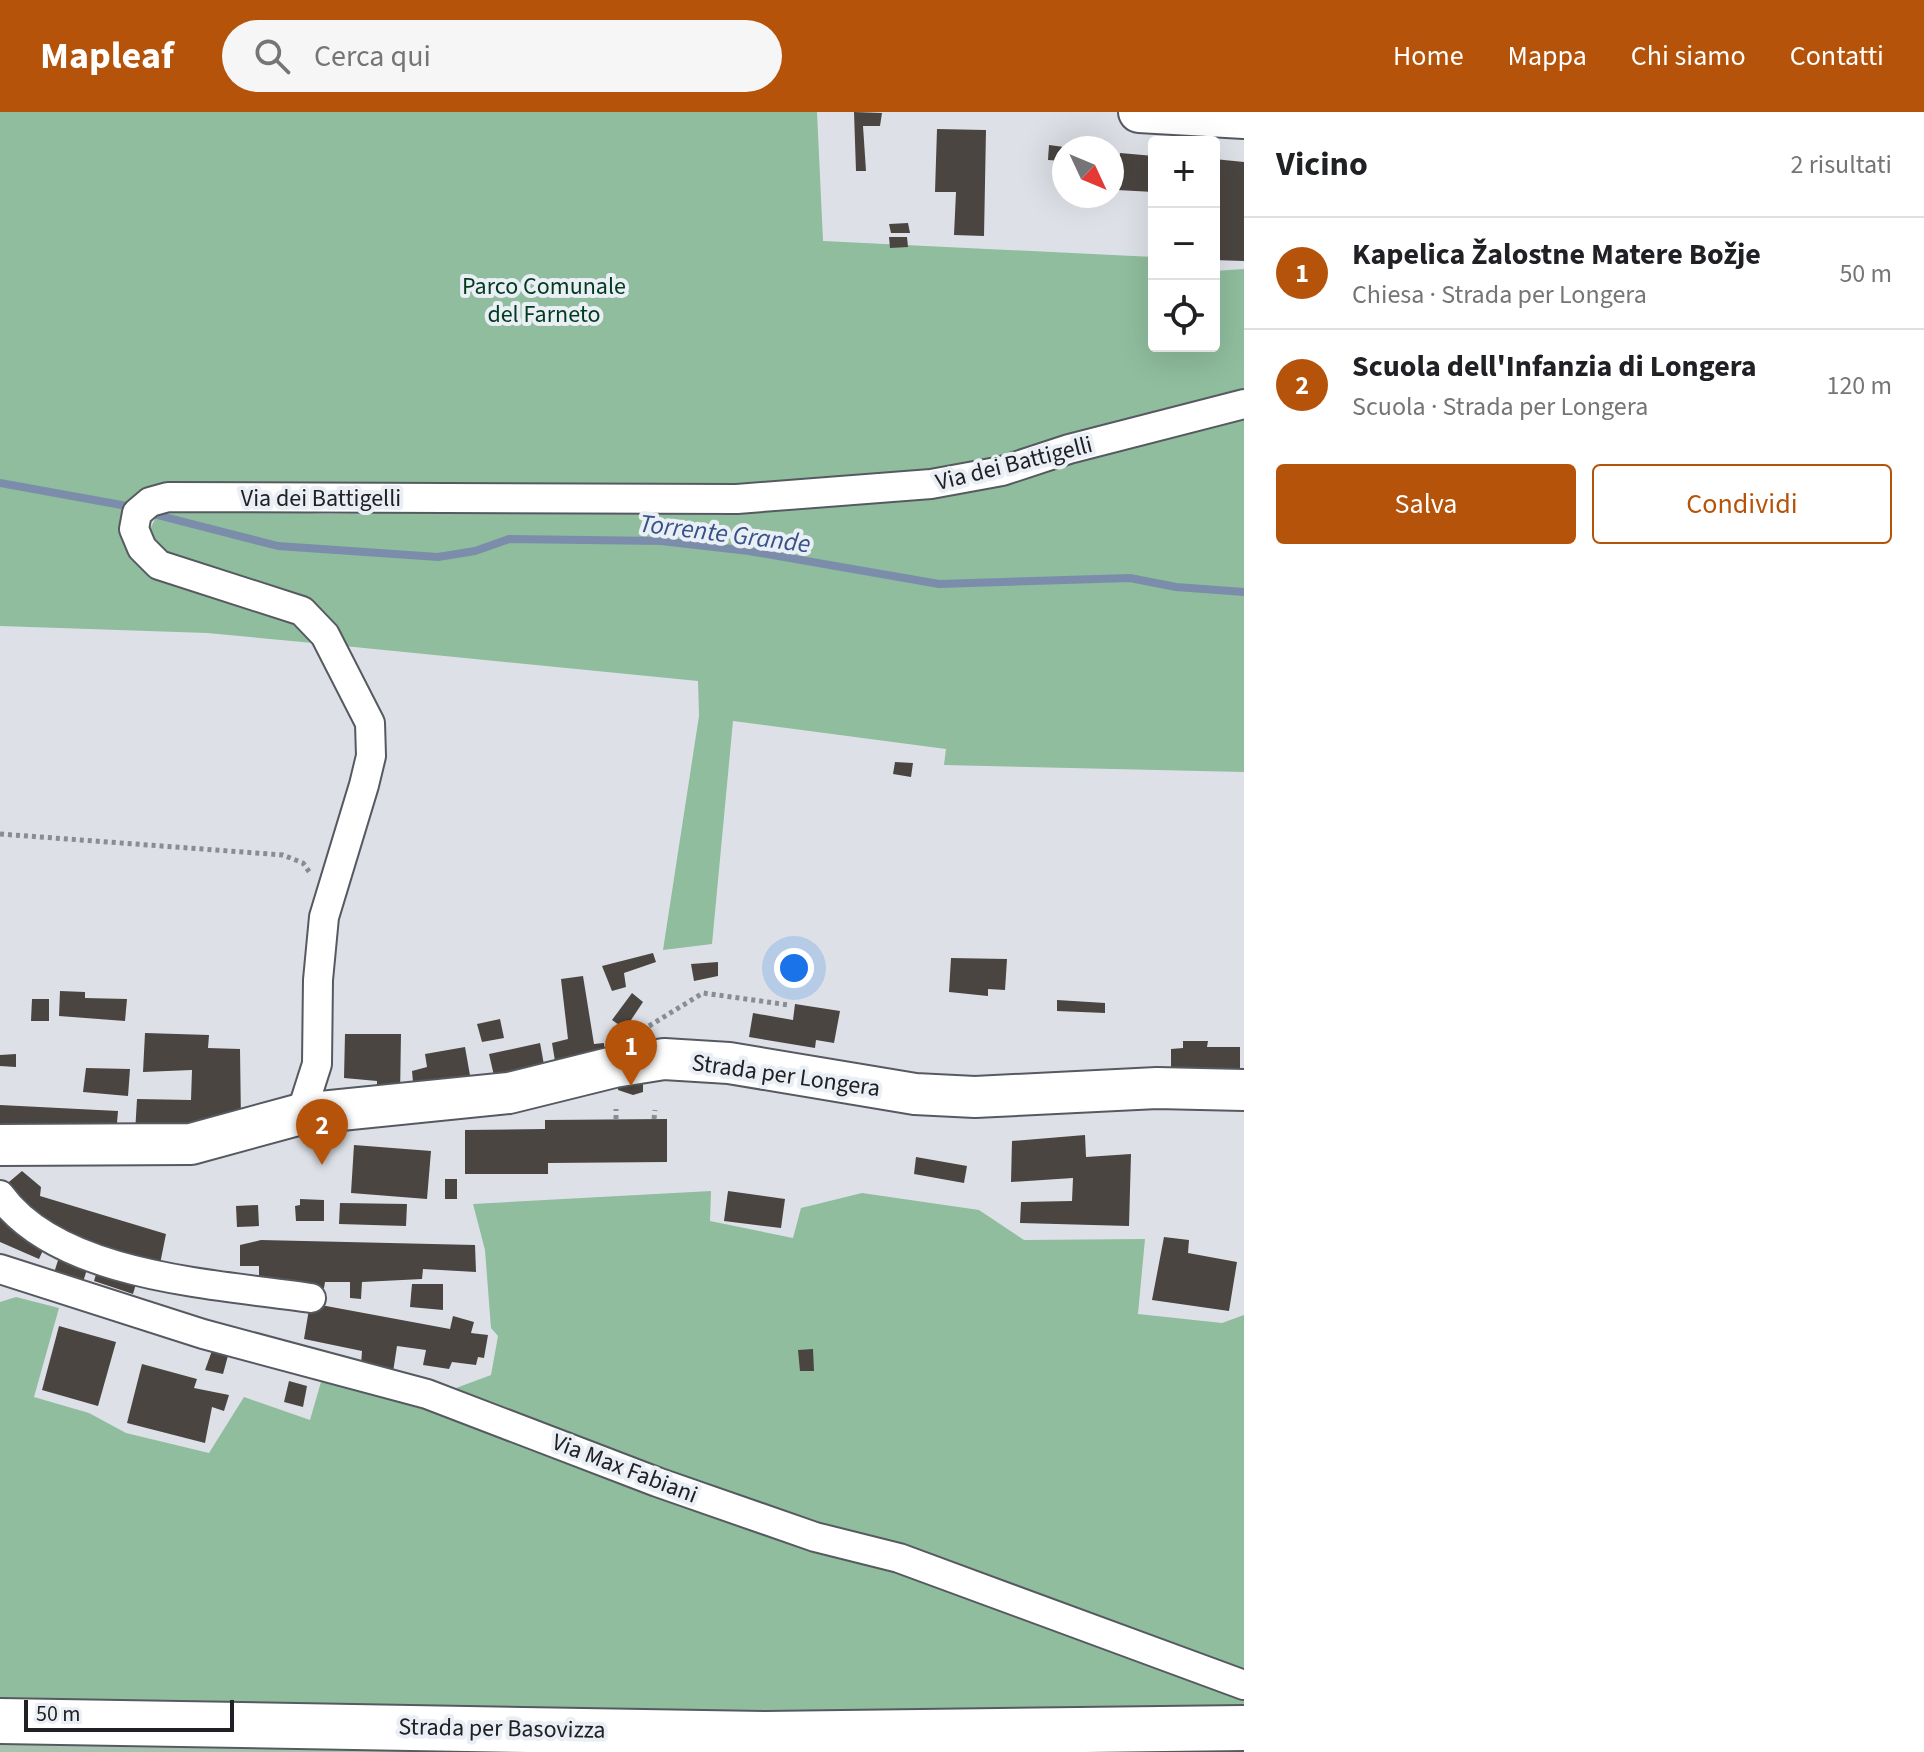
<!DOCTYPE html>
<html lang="it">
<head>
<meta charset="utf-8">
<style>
	body { margin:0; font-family:"Source Sans 3",sans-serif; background:#f6f6f6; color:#202124 }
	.controls { position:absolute; right:24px; top:24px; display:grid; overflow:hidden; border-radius:8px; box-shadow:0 8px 32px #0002 }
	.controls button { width:72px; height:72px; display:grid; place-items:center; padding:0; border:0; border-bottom:2px solid #e0e0e0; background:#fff; color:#202124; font:40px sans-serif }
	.compass { position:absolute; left:1052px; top:24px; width:72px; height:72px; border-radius:50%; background:#fff; box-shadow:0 8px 32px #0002; rotate:134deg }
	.scale { position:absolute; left:24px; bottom:20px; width:210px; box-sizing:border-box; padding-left:8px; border:4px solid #202124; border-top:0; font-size:22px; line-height:28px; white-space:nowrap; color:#202124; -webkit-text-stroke:6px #eaeef5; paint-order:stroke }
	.you { position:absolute; left:794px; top:856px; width:28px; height:28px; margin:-20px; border:6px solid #fff; border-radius:50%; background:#1a73e8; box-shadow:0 0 0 12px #1a73e833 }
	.badge { display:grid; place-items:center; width:52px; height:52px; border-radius:50%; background:#b45309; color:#fff; font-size:26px; font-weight:700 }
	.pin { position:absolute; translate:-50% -66px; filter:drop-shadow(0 2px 4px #0008) }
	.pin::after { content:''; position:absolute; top:42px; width:28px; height:24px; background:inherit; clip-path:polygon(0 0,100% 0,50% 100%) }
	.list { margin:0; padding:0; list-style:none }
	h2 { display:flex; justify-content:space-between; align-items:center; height:104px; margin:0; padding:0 32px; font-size:34px }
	h2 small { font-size:26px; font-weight:400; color:#757577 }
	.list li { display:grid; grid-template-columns:52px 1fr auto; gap:24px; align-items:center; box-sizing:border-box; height:112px; padding:0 32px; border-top:2px solid #e0e0e0 }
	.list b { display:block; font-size:30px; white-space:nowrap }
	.list p { margin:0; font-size:26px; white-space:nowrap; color:#757577 }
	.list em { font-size:26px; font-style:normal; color:#757577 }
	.actions { display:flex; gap:16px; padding:24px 32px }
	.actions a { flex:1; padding:18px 0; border:2px solid #b45309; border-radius:8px; text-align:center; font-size:28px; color:#b45309 }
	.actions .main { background:#b45309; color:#fff }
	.icon { flex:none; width:44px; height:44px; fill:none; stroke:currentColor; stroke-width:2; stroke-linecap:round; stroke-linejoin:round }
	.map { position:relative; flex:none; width:1244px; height:1640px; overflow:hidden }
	header { display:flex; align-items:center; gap:48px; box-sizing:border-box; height:112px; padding:0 40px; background:#b45309; color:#fff }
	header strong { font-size:38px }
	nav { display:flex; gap:44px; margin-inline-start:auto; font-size:28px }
	.search { width:560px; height:72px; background:#f6f6f6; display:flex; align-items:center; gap:20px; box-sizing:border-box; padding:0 28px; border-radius:44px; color:#757577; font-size:30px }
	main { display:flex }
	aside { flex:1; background:#fff }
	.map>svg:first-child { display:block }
</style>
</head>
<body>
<header>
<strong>Mapleaf</strong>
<div class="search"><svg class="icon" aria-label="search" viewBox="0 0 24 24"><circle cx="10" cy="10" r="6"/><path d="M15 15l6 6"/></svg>Cerca qui</div>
<nav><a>Home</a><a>Mappa</a><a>Chi siamo</a><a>Contatti</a></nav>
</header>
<main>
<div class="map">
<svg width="1244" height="1640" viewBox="0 0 1244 1640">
	<rect width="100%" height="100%" fill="#dde1e7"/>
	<!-- green -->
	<polygon fill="#a7c3af" points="0,1629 734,1640 0,1640"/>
	<!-- forest -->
	<g fill="#8fbd9d">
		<polygon points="0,0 817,0 823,129 1154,145 1154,234 1214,234 1214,159 1244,157 1244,278 986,348 896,365 742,375 170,374 122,421 290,509 313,531 207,521 0,514"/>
		<polygon points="1244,305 1244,660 944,653 946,637 733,609 712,832 663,838 699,604 698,569 344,534 161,439 150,417 157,403 183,395 329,402 499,398 727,403 858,391 1024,365"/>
		<polygon points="711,1079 710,1109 793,1126 801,1096 862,1081 979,1098 1024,1128 1145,1127 1138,1202 1222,1211 1244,1203 1244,1601 899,1606 0,1592 0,1190 16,1185 59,1196 34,1285 89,1301 126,1321 209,1341 244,1285 310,1308 323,1263 432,1294 456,1276 491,1263 498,1224 491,1216 485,1138 473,1092"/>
	</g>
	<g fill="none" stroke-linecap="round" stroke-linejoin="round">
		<!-- stream -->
		<g stroke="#7c8dac" stroke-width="8">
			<polyline points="0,371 127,394"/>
			<polyline points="157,403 278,434 438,445 475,439 509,427 661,429 749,439 939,472 1130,466 1176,475 1244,480"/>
		</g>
	</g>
	<!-- building -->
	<g fill="#4a4540">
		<polygon points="854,0 882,1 880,14 863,14 866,59 856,59"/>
		<polygon points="937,17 986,18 984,124 954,123 956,80 935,80"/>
		<polygon points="1049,33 1064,35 1063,49 1048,48"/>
		<polygon points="1120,41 1154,44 1154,80 1117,78"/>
		<polygon points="1214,47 1244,50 1244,149 1214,148"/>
		<polygon points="908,111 910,121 891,121 889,112"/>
		<polygon points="889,125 907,125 908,135 890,136"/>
		<polygon points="895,650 913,651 911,665 893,662"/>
		<polygon points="653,841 656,850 624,861 626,875 612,879 602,854"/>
		<polygon points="951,846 1007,847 1005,878 988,877 988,884 949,880"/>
		<polygon points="718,850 718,864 694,869 691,852"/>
		<polygon points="583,864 594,932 604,931 605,946 556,955 552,931 568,927 561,867"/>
		<polygon points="60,879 85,880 85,886 127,887 125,909 59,904"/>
		<polygon points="632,881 643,890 625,917 612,908"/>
		<polygon points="32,887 49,887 49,909 31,909"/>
		<polygon points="1057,888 1105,891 1105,901 1057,899"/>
		<polygon points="795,892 840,899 834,931 816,928 815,936 749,925 753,901 793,908"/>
		<polygon points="500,907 504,926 482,930 477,912"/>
		<polygon points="145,921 209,923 208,936 240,937 241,1010 135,1021 137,987 191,988 192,958 143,960"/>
		<polygon points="345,922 401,922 400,985 377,986 377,969 344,966"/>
		<polygon points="1183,929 1208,929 1207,935 1240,935 1240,960 1171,961 1171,937 1183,936"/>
		<polygon points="540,931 545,958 495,968 489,942"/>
		<polygon points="465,935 471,969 430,976 429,968 413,970 412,959 427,955 425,942"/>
		<polygon points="16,942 16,955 0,954 0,943"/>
		<polygon points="86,956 130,957 128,984 83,980"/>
		<polygon points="619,964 643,970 643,980 633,983 618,978"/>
		<polygon points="0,993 118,999 116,1023 0,1020"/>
		<polygon points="667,1007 667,1050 548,1051 548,1062 465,1062 465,1018 545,1017 545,1008"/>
		<polygon points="1085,1023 1086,1045 1131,1042 1129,1114 1020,1111 1021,1090 1072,1089 1073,1066 1011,1070 1012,1029"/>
		<polygon points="354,1033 431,1039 427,1087 351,1081"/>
		<polygon points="916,1045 967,1054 964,1071 914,1062"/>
		<polygon points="22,1059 41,1075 40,1084 166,1122 160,1152 55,1123 3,1075"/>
		<rect x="445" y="1067" width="12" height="20"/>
		<polygon points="728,1079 785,1087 781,1116 724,1109"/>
		<polygon points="300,1087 324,1088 324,1109 296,1109 295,1094 300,1093"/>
		<polygon points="340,1091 407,1092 406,1114 339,1112"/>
		<polygon points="258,1093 259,1114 237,1115 236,1094"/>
		<polygon points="0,1097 34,1123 32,1132 44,1136 39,1147 0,1130"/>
		<polygon points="1164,1125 1189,1128 1188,1141 1237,1150 1229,1199 1152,1188"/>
		<polygon points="261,1128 475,1133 476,1160 423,1157 422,1167 362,1170 361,1187 350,1186 350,1170 325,1170 324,1176 259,1170 259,1154 240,1154 240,1133"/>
		<polygon points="60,1142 89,1151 83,1170 54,1161"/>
		<polygon points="99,1152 138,1165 133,1182 94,1169"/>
		<polygon points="412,1172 443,1172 443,1198 410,1195"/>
		<polygon points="310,1191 450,1217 453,1204 474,1210 471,1221 488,1223 484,1246 478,1245 476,1253 452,1250 449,1257 423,1253 426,1238 397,1234 393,1260 361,1253 362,1239 304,1227"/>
		<polygon points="59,1214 116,1230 98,1294 42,1278"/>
		<polygon points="213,1236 229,1240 223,1262 205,1258"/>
		<polygon points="813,1237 814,1259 800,1259 798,1238"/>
		<polygon points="142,1252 197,1267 194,1276 229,1283 224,1299 212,1295 205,1331 127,1311"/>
		<polygon points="289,1269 307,1274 303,1295 284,1290"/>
	</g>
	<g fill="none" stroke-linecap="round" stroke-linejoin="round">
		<!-- street casing -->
		<g stroke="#565a60" stroke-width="32">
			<g id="street">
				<polyline points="301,1002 317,952 318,868 324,805 364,673 371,644 370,611 325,523 302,499 159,453 142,436 134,417 137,401 150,390 168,385 737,387 931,372 1002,359 1069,337 1244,292"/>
				<path d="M0,1083c60,83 218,89 311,103"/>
				<polyline points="0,1157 203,1222 427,1282 657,1370 815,1425 899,1446 1244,1573"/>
			</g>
		</g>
		<!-- secondary casing -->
		<g stroke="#565a60" stroke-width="44">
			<g id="secondary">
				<polyline points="1139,0 1244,6"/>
				<polyline points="0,1033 191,1032 301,1002 509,981 614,955 664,947 729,951 915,982 975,985 1157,976 1244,978"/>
			</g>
		</g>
		<!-- primary casing -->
		<g stroke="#565a60" stroke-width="48">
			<polyline id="primary" points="0,1609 765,1622 1244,1616"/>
		</g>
		<!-- path -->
		<g stroke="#898c91" stroke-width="5" stroke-dasharray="4 4" stroke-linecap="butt">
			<polyline points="0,722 283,743 303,751 310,761"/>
			<polyline points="649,914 703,881 789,893"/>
			<polyline points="616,1007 616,997"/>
			<polyline points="654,1007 655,998"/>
		</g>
		<!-- street -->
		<use href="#street" stroke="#fff" stroke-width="28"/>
		<!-- secondary -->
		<use href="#secondary" stroke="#fff" stroke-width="40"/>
		<!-- primary -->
		<use href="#primary" stroke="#fff" stroke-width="44"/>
	</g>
	<g text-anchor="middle" stroke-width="8" stroke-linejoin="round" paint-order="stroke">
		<!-- park labels -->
		<g font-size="24" fill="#003b1d" stroke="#eaeef5">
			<text x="544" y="182">Parco Comunale<tspan x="544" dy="28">del Farneto</tspan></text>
		</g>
		<!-- street labels -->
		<g font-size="24" fill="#202124" stroke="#eaeef5">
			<text transform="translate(1014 351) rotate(-14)" y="8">Via dei Battigelli</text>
			<text x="321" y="394">Via dei Battigelli</text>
			<text transform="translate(786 963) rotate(8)" y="8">Strada per Longera</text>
			<text transform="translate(625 1356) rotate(21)" y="8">Via Max Fabiani</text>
			<text transform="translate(502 1616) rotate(1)" y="8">Strada per Basovizza</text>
		</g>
		<!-- water labels -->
		<g font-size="26" font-style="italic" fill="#355289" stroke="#eaeef5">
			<text transform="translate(725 421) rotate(7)" y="9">Torrente Grande</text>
		</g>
	</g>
</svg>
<div class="controls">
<button>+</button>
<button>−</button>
<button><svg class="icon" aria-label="locate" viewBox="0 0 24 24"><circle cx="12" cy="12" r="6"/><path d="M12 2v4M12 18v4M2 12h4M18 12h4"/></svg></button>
</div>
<svg class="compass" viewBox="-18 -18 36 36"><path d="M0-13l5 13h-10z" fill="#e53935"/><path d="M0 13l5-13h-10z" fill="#757577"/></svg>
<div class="scale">50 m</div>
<div class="you"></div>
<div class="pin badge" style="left:631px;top:974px">1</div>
<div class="pin badge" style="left:322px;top:1053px">2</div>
</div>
<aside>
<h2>Vicino<small>2 risultati</small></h2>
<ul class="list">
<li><span class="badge">1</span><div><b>Kapelica Žalostne Matere Božje</b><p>Chiesa · Strada per Longera</p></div><em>50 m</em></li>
<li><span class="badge">2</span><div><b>Scuola dell'Infanzia di Longera</b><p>Scuola · Strada per Longera</p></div><em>120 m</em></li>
</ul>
<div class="actions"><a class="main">Salva</a><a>Condividi</a></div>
</aside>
</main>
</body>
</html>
